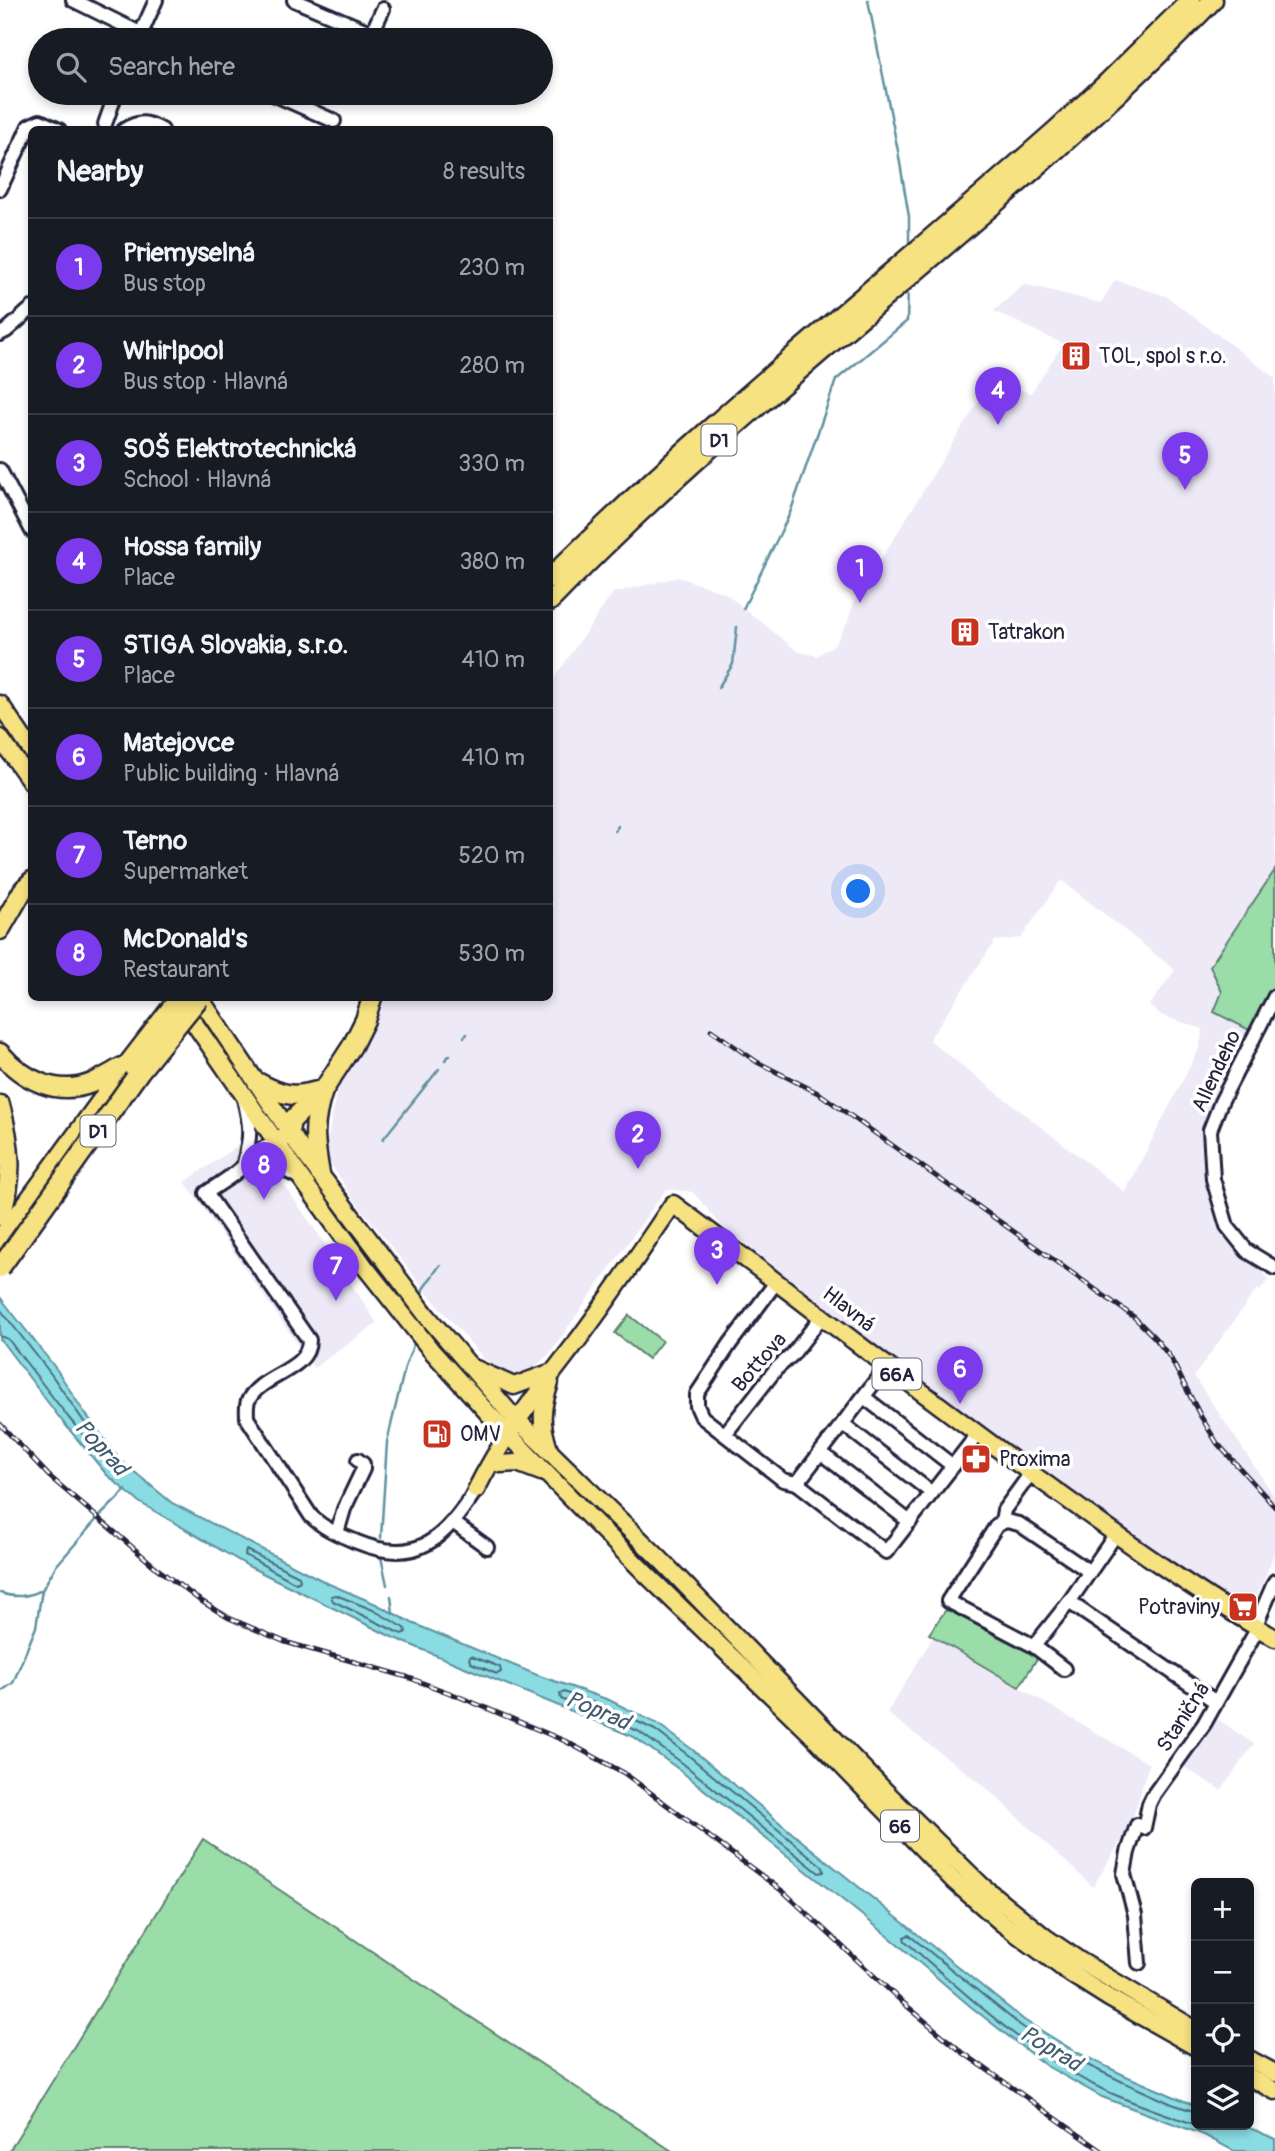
<!DOCTYPE html>
<html lang="en">
<head>
<meta charset="utf-8">
<style>
	body { margin:0; font-family:Pangolin,sans-serif; background:#242831; color:#f1f3f6 }
	.controls { position:absolute; right:21px; bottom:21px; display:grid; overflow:hidden; border-radius:10px; box-shadow:0 4px 10px #0003 }
	.controls button { width:63px; height:63px; display:grid; place-items:center; padding:0; border:0; border-bottom:2px solid #363941; background:#171b24; color:#f1f3f6; font:35px sans-serif }
	.you { position:absolute; left:859px; top:892px; width:24px; height:24px; margin:-18px; border:5px solid #fff; border-radius:50%; background:#1a73e8; box-shadow:0 0 0 10px #1a73e833 }
	.badge { display:grid; place-items:center; width:46px; height:46px; border-radius:50%; background:#7c3aed; color:#fff; font-size:23px; font-weight:700 }
	.pin { position:absolute; translate:-50% -58px; filter:drop-shadow(0 2px 4px #0008) }
	.pin::after { content:''; position:absolute; top:37px; width:24px; height:21px; background:inherit; clip-path:polygon(0 0,100% 0,50% 100%) }
	.list { margin:0; padding:0; list-style:none }
	h2 { display:flex; justify-content:space-between; align-items:center; height:91px; margin:0; padding:0 28px; font-size:30px }
	h2 small { font-size:23px; font-weight:400; color:#9ea1a6 }
	.list li { display:grid; grid-template-columns:46px 1fr auto; gap:21px; align-items:center; box-sizing:border-box; height:98px; padding:0 28px; border-top:2px solid #363941 }
	.list b { display:block; font-size:26px; white-space:nowrap }
	.list p { margin:0; font-size:23px; white-space:nowrap; color:#9ea1a6 }
	.list em { font-size:23px; font-style:normal; color:#9ea1a6 }
	.icon { flex:none; width:38px; height:38px; fill:none; stroke:currentColor; stroke-width:2; stroke-linecap:round; stroke-linejoin:round }
	.map { position:relative; flex:none; width:1275px; height:2151px; overflow:hidden }
	.search { position:absolute; background:#171b24; box-shadow:0 4px 10px #0003; left:28px; top:28px; width:525px; height:77px; display:flex; align-items:center; gap:18px; box-sizing:border-box; padding:0 24px; border-radius:38px; color:#9ea1a6; font-size:26px }
	.panel { position:absolute; background:#171b24; box-shadow:0 4px 10px #0003; left:28px; top:126px; width:525px; height:875px; border-radius:10px }
	.map>svg:first-child { display:block }
</style>
</head>
<body>
<div class="map">
<svg width="1275" height="2151" viewBox="0 0 1275 2151">
	<rect width="100%" height="100%" fill="#fff"/>
	<filter id="ink" filterUnits="userSpaceOnUse"><feTurbulence type="fractalNoise" baseFrequency=".0143" numOctaves="2"/><feDisplacementMap in="SourceGraphic" scale="14" xChannelSelector="R" yChannelSelector="G"/><feConvolveMatrix kernelMatrix="1 2 1 2 8 2 1 2 1" color-interpolation-filters="sRGB"/></filter>
	<g filter="url(#ink)">
		<!-- built -->
		<g fill="#eee9f7" fill-rule="evenodd">
			<path d="M1115,280l51,16 109,82v492l-65,96 41,65 -44,95 -1,47 16,47 18,31 29,28 -9,12 -3,-2 -63,87 81,121v55l-24,60 -74,-47 -146,-102 -129,-97 -182,-142 -27,-32 -27,-3 -117,165 -21,20h-21l-24,-16 -54,-63 -76,-97 -28,-43 11,-61 46,-84 2,-12h166v-314l63,-91 65,-16 47,16 72,58 20,5 18,-12 13,-23 6,-18 137,-222 40,12 32,-49 -69,-33 30,-27 77,19zM1061,880l114,90 -26,36 14,10 40,13 -4,20 -74,143 -196,-152 66,-99 26,-3z"/>
			<polygon points="250,1137 314,1228 377,1323 314,1368 185,1182"/>
			<polygon points="933,1637 1149,1764 1131,1824 1093,1887 983,1785 887,1713"/>
			<polygon points="1216,1718 1254,1744 1221,1790 1182,1766"/>
		</g>
		<!-- green -->
		<g fill="#9adda8" stroke="#5e8072" stroke-width="2">
			<polygon points="1275,870 1275,984 1251,1031 1214,1012 1222,992 1210,966"/>
			<polygon points="629,1315 662,1341 648,1359 615,1333"/>
			<polygon points="951,1609 1038,1657 1019,1687 929,1634 945,1611"/>
			<polygon points="203,1839 672,2151 9,2151"/>
		</g>
		<!-- water -->
		<polygon fill="#8adce3" stroke="#6092a0" stroke-width="2" points="0,1297 57,1370 80,1406 120,1460 172,1503 329,1584 376,1604 412,1623 537,1675 609,1700 658,1724 693,1750 798,1838 1024,2020 1076,2052 1126,2076 1196,2106 1196,2125 1243,2125 1275,2139 1275,2151 1234,2151 1204,2135 1102,2097 1045,2065 970,2006 893,1940 677,1768 634,1737 392,1637 250,1567 139,1502 107,1475 62,1421 0,1339"/>
		<g fill="none" stroke-linecap="round" stroke-linejoin="round">
			<!-- shore -->
			<g stroke="#4c6c7e" stroke-width="2">
				<polyline points="0,1309 51,1374 100,1445 100,1449 95,1449 68,1417 8,1339 0,1336"/>
				<polygon points="246,1550 299,1576 300,1581 296,1583 245,1555"/>
				<polygon points="336,1595 373,1610 405,1628 406,1632 403,1634 395,1631 333,1601 331,1596"/>
				<polygon points="471,1656 500,1667 501,1672 497,1674 471,1663 469,1659"/>
				<polygon points="564,1692 606,1707 655,1730 688,1755 823,1867 824,1872 819,1873 681,1762 638,1731 561,1699 560,1694"/>
				<path d="M1196,2112l-24,-8 -49,-22 -65,-31 -38,-26 -111,-90 -5,2 1,4c62,54 125,115 201,150 29,13 60,23 90,34"/>
			</g>
			<!-- stream -->
			<g stroke="#6092a0" stroke-width="2.5">
				<polyline points="868,0 898,151 909,217 909,248"/>
				<polyline points="743,609 790,513 836,380 907,321 908,286"/>
				<polyline points="718,688 733,664 737,627"/>
				<polyline points="615,831 618,826"/>
				<polyline points="464,1037 467,1034"/>
				<polyline points="445,1060 450,1055"/>
				<polyline points="383,1139 439,1069"/>
				<polyline points="422,1295 423,1289 440,1265"/>
				<polyline points="381,1538 387,1442 405,1367 414,1343"/>
				<polyline points="381,1557 387,1585"/>
				<path d="M0,1593c16,5 27,4 42,-3"/>
				<polyline points="391,1596 393,1614"/>
				<polyline points="0,1692 13,1683 36,1627 42,1590 56,1566 97,1519 126,1490"/>
			</g>
			<!-- minor casing -->
			<g stroke="#22223b" stroke-width="18">
				<g id="minor">
					<polyline points="73,0 154,40"/>
					<polyline points="294,0 372,33 383,9"/>
					<polyline points="138,40 156,0"/>
					<polyline points="271,93 334,121"/>
					<polyline points="105,124 116,93"/>
					<path d="M124,130c16,-10 22,-8 38,0"/>
					<polyline points="0,189 29,126 40,121 59,130"/>
					<polyline points="0,334 6,331 32,308"/>
					<polyline points="0,470 32,531"/>
					<polyline points="1275,996 1221,1102 1210,1130 1213,1179 1227,1226 1247,1251 1275,1268"/>
					<path d="M277,1144c-22,4 -22,13 -37,25 -10,9 -23,16 -34,24l103,147c0,32 -49,34 -61,61 -2,5 -1,12 -1,17l64,98c13,13 29,19 46,26 61,25 87,-4 119,-52"/>
					<path d="M244,1163c7,-27 7,-36 0,-64"/>
					<polyline points="255,1164 279,1167 300,1178"/>
					<polyline points="777,1281 730,1344 697,1394 697,1406 702,1417 783,1480 797,1483"/>
					<polyline points="864,1397 953,1466"/>
					<polyline points="843,1424 932,1493"/>
					<polyline points="725,1434 776,1369 792,1355 823,1315"/>
					<polyline points="821,1453 910,1522"/>
					<polyline points="797,1483 886,1552 977,1435"/>
					<polyline points="797,1483 887,1366"/>
					<polyline points="1002,1521 1004,1510 1031,1473"/>
					<polyline points="454,1523 487,1547"/>
					<polyline points="337,1533 344,1509 363,1469 363,1464 358,1460"/>
					<polyline points="1090,1572 1019,1524 1006,1521 997,1525 948,1601 1034,1646 1069,1602 1216,1702"/>
					<polyline points="1069,1602 1116,1534"/>
					<polyline points="1034,1646 1064,1669"/>
					<polyline points="1137,1825 1128,1852 1124,1874 1135,1915 1139,1963"/>
					<polyline points="1144,1828 1149,1804 1154,1794 1204,1724 1255,1633 1258,1620 1275,1581"/>
				</g>
			</g>
			<!-- major casing -->
			<g stroke="#22223b" stroke-width="21">
				<g id="major">
					<polyline points="0,704 32,751"/>
					<polyline points="0,738 32,783"/>
					<polyline points="200,998 301,1149 427,1316 510,1413 661,1560 886,1792 982,1886 1046,1938 1080,1961 1196,2030"/>
					<polyline points="181,1004 301,1178 365,1267 431,1350 487,1412 547,1474 647,1575 810,1733 954,1881 1002,1923 1071,1974 1109,1998 1196,2047"/>
					<polyline points="476,1369 514,1386 552,1372"/>
					<path d="M549,1449c-9,-26 -8,-40 1,-66"/>
					<polyline points="500,1464 517,1463 541,1472"/>
					<path d="M476,1490c28,-57 67,-104 105,-154 32,-43 62,-88 92,-132 123,92 245,187 369,277 76,55 152,110 233,157"/>
					<polyline points="1249,2059 1275,2073"/>
					<polyline points="1249,2077 1275,2091"/>
				</g>
			</g>
			<!-- highway casing -->
			<g stroke="#22223b" stroke-width="23">
				<g id="highway">
					<path d="M550,578c160,-159 338,-299 507,-449l52,-48 82,-81"/>
					<path d="M550,601c207,-215 455,-386 663,-601"/>
					<polyline points="0,930 23,890 32,881"/>
					<path d="M0,1053c23,27 57,44 92,30 10,-4 20,-10 30,-16"/>
					<path d="M257,1082c28,15 37,16 67,7"/>
					<path d="M0,1105c10,37 15,74 0,111"/>
					<polyline points="277,1144 289,1132 291,1121 324,1089 352,1046 365,1020 372,998"/>
					<path d="M320,1174c-6,-34 -8,-49 3,-83"/>
					<polyline points="0,1240 128,1064"/>
				</g>
			</g>
			<!-- minor -->
			<use href="#minor" stroke="#fff" stroke-width="12"/>
			<!-- major -->
			<use href="#major" stroke="#f7e281" stroke-width="16"/>
			<!-- highway -->
			<use href="#highway" stroke="#f7e281" stroke-width="18"/>
			<!-- rail casing -->
			<g stroke="#22223b" stroke-width="5">
				<g id="rail">
					<polyline points="711,1030 757,1062 820,1094 1134,1317 1155,1338 1170,1357 1200,1415 1217,1443 1275,1507"/>
					<polyline points="0,1424 49,1476 159,1570 198,1599 229,1618 285,1642 407,1677 455,1695 565,1741 624,1773 785,1893 901,2001 962,2052 1102,2151"/>
				</g>
			</g>
			<!-- rail -->
			<use href="#rail" stroke="#fff" stroke-width="2.5" stroke-dasharray="8" stroke-linecap="butt"/>
			<!-- highway-bridge casing -->
			<g stroke="#22223b" stroke-width="23" stroke-linecap="butt">
				<g id="highway-bridge">
					<polyline points="128,1064 179,998"/>
					<polyline points="0,1268 140,1071 199,998"/>
				</g>
			</g>
			<!-- highway-bridge -->
			<use href="#highway-bridge" stroke="#f7e281" stroke-width="18"/>
		</g>
	</g>
	<!-- icons -->
	<defs>
		<g id="building-square" transform="scale(1.575)"><rect x="-9" y="-9" width="18" height="18" rx="4" fill="#c8321e" stroke="#fff"/><path d="M-4-6H4V6H1V3H-1V6H-4ZM-2.5-4.3h1.7v1.8h-1.7ZM.8-4.3h1.7v1.8H.8ZM-2.5-1h1.7V.8h-1.7ZM.8-1h1.7V.8H.8Z" fill="#fff"/></g>
		<g id="fuel-square" transform="scale(1.575)"><rect x="-9" y="-9" width="18" height="18" rx="4" fill="#c8321e" stroke="#fff"/><path d="M-5.5-6h7V0h2V4h1.3V-2.5L3-4.5l.8-.8L6-3V5H2.5V1h-1V6h-7ZM-4.2-4.7v3.2H.2V-4.7Z" fill="#fff"/></g>
		<g id="pharmacy-square" transform="scale(1.575)"><rect x="-9" y="-9" width="18" height="18" rx="4" fill="#c8321e" stroke="#fff"/><path d="M-2-6h4v4h4v4h-4v4h-4v-4h-4v-4h4Z" fill="#fff"/></g>
		<g id="supermarket-square" transform="scale(1.575)"><rect x="-9" y="-9" width="18" height="18" rx="4" fill="#c8321e" stroke="#fff"/><path d="M-6-5.5h2.5l.6 2H6L4.5 2H-2.5L-4.4-4H-6ZM-1.5 3.2a1.3 1.3 0 1 0 .1 0ZM3 3.2a1.3 1.3 0 1 0 .1 0Z" fill="#fff"/></g>
	</defs>
	<g fill-rule="evenodd">
		<use href="#building-square" x="1076" y="356"/>
		<use href="#building-square" x="965" y="632"/>
		<use href="#fuel-square" x="437" y="1434"/>
		<use href="#pharmacy-square" x="976" y="1459"/>
		<use href="#supermarket-square" x="1243" y="1607"/>
	</g>
	<g text-anchor="middle" stroke-width="7" stroke-linejoin="round" paint-order="stroke">
		<!-- shield labels -->
		<g fill="#fff" stroke="#646476" stroke-width="2">
			<rect x="701.5" y="424.5" width="35" height="31" rx="5"/>
			<rect x="80.5" y="1115.5" width="35" height="31" rx="5"/>
			<rect x="872.5" y="1358.5" width="49" height="31" rx="5"/>
			<rect x="881" y="1810.5" width="38" height="31" rx="5"/>
		</g>
		<g font-size="19" font-weight="bold" fill="#22223b">
			<text x="719" y="447">D1</text>
			<text x="98" y="1138">D1</text>
			<text x="897" y="1381">66A</text>
			<text x="900" y="1833">66</text>
		</g>
		<!-- poi labels -->
		<g font-size="21" fill="#22223b" stroke="#fff" text-anchor="start">
			<text x="1099" y="363">TOL, spol s r.o.</text>
			<text x="988" y="639">Tatrakon</text>
			<text x="460" y="1441">OMV</text>
			<text x="999" y="1466">Proxima</text>
			<text x="1220" y="1614" text-anchor="end">Potraviny</text>
		</g>
		<!-- street labels -->
		<g font-size="21" fill="#22223b" stroke="#fff">
			<text transform="translate(1216 1071) rotate(-65)" y="7">Allendeho</text>
			<text transform="translate(849 1309) rotate(38)" y="7">Hlavná</text>
			<text transform="translate(759 1362) rotate(-49)" y="7">Bottova</text>
			<text transform="translate(1183 1717) rotate(-57)" y="7">Staničná</text>
		</g>
		<!-- water labels -->
		<g font-size="23" font-style="italic" fill="#415a6d" stroke="#fff">
			<text transform="translate(102 1447) rotate(48)" y="8">Poprad</text>
			<text transform="translate(598 1710) rotate(23)" y="8">Poprad</text>
			<text transform="translate(1051 2048) rotate(31)" y="8">Poprad</text>
		</g>
	</g>
</svg>
<div class="controls">
<button>+</button>
<button>−</button>
<button><svg class="icon" aria-label="locate" viewBox="0 0 24 24"><circle cx="12" cy="12" r="6"/><path d="M12 2v4M12 18v4M2 12h4M18 12h4"/></svg></button>
<button><svg class="icon" aria-label="layers" viewBox="0 0 24 24"><path d="M12 4l9 5-9 5-9-5zM3 14l9 5 9-5"/></svg></button>
</div>
<div class="you"></div>
<div class="pin badge" style="left:860px;top:603px">1</div>
<div class="pin badge" style="left:638px;top:1169px">2</div>
<div class="pin badge" style="left:717px;top:1285px">3</div>
<div class="pin badge" style="left:998px;top:425px">4</div>
<div class="pin badge" style="left:1185px;top:490px">5</div>
<div class="pin badge" style="left:960px;top:1404px">6</div>
<div class="pin badge" style="left:336px;top:1301px">7</div>
<div class="pin badge" style="left:264px;top:1200px">8</div>
<div class="search"><svg class="icon" aria-label="search" viewBox="0 0 24 24"><circle cx="10" cy="10" r="6"/><path d="M15 15l6 6"/></svg>Search here</div>
<section class="panel">
<h2>Nearby<small>8 results</small></h2>
<ul class="list">
<li><span class="badge">1</span><div><b>Priemyselná</b><p>Bus stop</p></div><em>230 m</em></li>
<li><span class="badge">2</span><div><b>Whirlpool</b><p>Bus stop · Hlavná</p></div><em>280 m</em></li>
<li><span class="badge">3</span><div><b>SOŠ Elektrotechnická</b><p>School · Hlavná</p></div><em>330 m</em></li>
<li><span class="badge">4</span><div><b>Hossa family</b><p>Place</p></div><em>380 m</em></li>
<li><span class="badge">5</span><div><b>STIGA Slovakia, s.r.o.</b><p>Place</p></div><em>410 m</em></li>
<li><span class="badge">6</span><div><b>Matejovce</b><p>Public building · Hlavná</p></div><em>410 m</em></li>
<li><span class="badge">7</span><div><b>Terno</b><p>Supermarket</p></div><em>520 m</em></li>
<li><span class="badge">8</span><div><b>McDonald's</b><p>Restaurant</p></div><em>530 m</em></li>
</ul>
</section>
</div>
</body>
</html>
